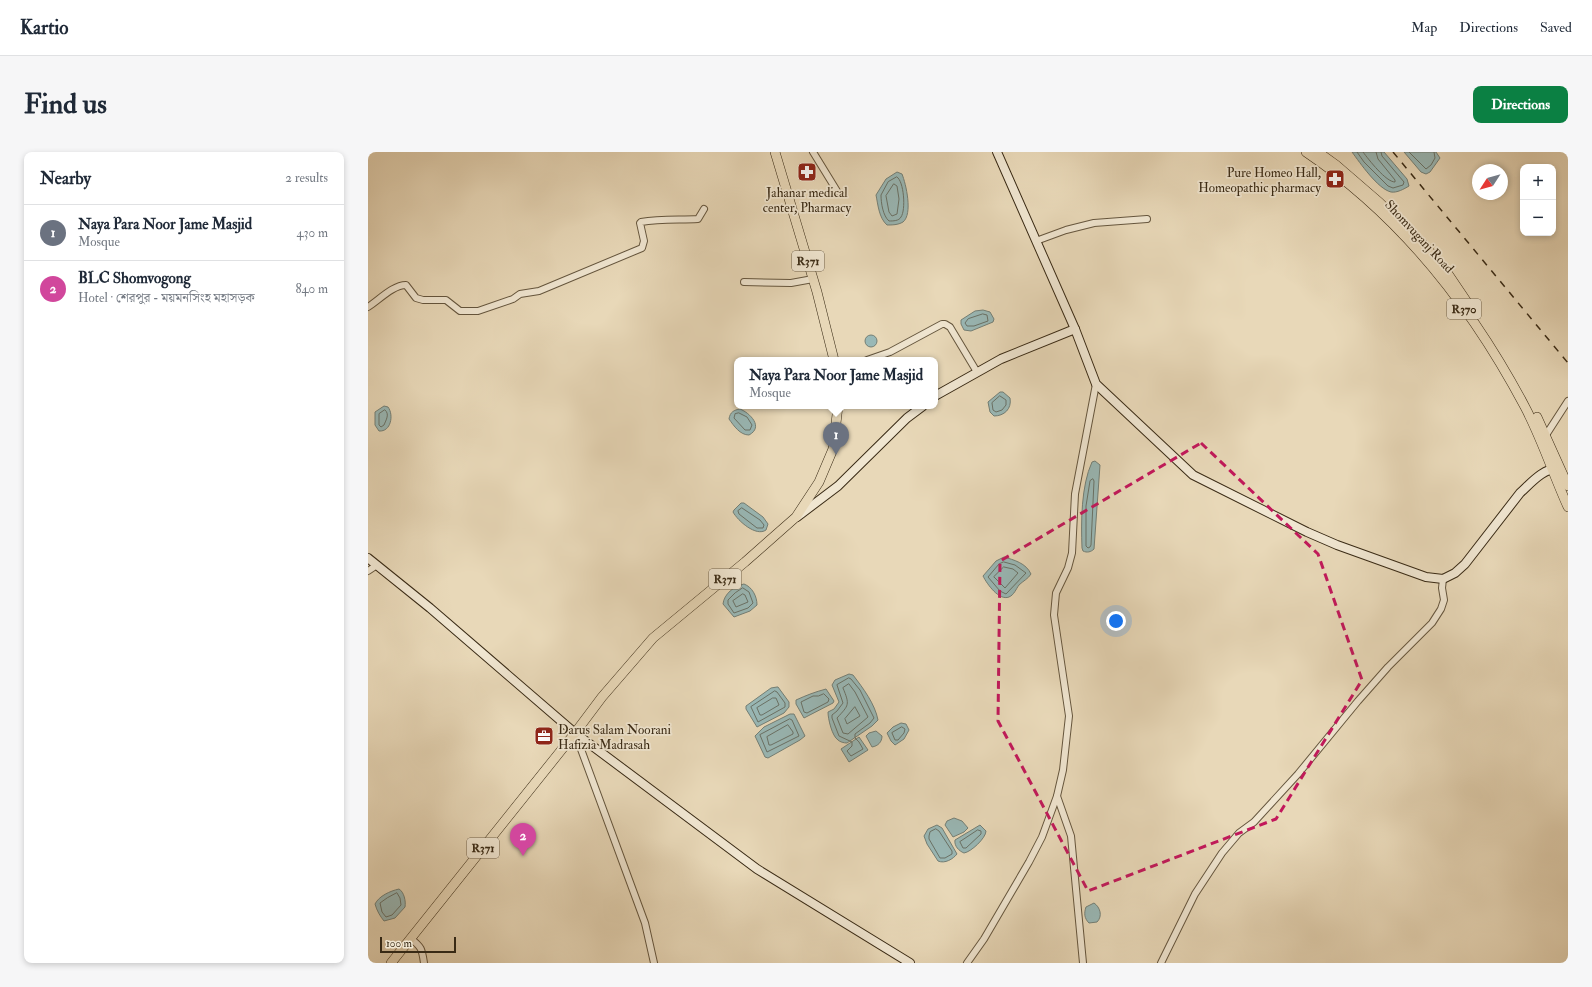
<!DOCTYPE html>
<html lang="en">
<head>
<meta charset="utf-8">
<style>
	body { margin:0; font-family:"IM FELL Double Pica","Noto Serif Bengali",serif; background:#f6f6f7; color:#1f2937 }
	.controls { position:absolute; right:12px; top:12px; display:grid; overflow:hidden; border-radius:8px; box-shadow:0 2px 6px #0003 }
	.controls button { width:36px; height:36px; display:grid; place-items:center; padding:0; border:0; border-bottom:1px solid #e0e1e3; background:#fff; color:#1f2937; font:20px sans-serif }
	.compass { position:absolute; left:1104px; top:12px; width:36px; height:36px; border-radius:50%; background:#fff; box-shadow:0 2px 6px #0003; rotate:234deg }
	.scale { position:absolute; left:12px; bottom:10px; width:76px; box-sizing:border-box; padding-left:4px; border:2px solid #392a15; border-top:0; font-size:11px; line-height:14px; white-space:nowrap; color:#392a15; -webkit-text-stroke:3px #f0e6d1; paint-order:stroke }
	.you { position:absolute; left:748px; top:469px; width:14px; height:14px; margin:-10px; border:3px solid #fff; border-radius:50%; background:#1a73e8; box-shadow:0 0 0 6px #1a73e833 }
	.badge { display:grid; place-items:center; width:26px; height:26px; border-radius:50%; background:#0b8043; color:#fff; font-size:13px; font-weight:700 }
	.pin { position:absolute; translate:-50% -33px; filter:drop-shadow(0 1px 2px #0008) }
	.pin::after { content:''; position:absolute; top:21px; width:14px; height:12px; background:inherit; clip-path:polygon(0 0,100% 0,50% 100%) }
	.popup { position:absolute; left:366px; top:205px; width:204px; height:52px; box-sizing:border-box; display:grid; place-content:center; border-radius:8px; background:#fff; filter:drop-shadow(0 1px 3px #0005); font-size:13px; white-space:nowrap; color:#747a83 }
	.popup b { font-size:15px; color:#1f2937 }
	.popup::after { content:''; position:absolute; left:50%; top:100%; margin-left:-8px; border:8px solid transparent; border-top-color:#fff }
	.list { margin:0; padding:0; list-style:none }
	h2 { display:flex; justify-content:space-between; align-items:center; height:52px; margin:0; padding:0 16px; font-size:17px }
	h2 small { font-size:13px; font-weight:400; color:#747a83 }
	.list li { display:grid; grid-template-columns:26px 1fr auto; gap:12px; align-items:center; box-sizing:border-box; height:56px; padding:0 16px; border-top:1px solid #e0e1e3 }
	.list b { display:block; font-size:15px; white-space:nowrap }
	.list p { margin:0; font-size:13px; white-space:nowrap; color:#747a83 }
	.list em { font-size:13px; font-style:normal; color:#747a83 }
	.map { position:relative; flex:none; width:1200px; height:811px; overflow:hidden; border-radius:8px }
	header { display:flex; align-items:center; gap:24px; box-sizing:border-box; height:56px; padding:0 20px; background:#fff; border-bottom:1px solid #e0e1e3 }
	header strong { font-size:19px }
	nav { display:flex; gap:22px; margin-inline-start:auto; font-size:14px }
	.intro { display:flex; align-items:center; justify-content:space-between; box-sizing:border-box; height:96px; padding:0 24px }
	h1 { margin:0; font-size:28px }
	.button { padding:10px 18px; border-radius:8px; background:#0b8043; color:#fff; font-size:14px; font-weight:700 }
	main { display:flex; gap:24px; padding:0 24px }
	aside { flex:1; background:#fff; border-radius:8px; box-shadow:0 2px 6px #0003 }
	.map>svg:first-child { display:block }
</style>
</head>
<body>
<header>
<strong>Kartio</strong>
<nav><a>Map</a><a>Directions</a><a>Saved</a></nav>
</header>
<div class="intro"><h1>Find us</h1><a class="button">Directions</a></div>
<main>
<aside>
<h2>Nearby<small>2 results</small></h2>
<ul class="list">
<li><span class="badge" style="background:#6b7280">1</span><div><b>Naya Para Noor Jame Masjid</b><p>Mosque</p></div><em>430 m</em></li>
<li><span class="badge" style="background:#d1479c">2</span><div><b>BLC Shomvogong</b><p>Hotel · শেরপুর - ময়মনসিংহ মহাসড়ক</p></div><em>840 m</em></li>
</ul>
</aside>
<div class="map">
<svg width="1200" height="811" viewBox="0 0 1200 811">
	<rect width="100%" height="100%" fill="#e8d8b8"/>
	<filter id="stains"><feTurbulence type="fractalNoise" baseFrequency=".005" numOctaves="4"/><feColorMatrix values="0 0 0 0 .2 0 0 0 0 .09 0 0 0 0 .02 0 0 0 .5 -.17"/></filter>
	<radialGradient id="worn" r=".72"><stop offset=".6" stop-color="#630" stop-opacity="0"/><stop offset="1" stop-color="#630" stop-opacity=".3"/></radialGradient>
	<!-- water -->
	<g fill="#99b8b6" stroke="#737f76">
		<path d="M984,0h32l23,27 2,7c-5,3 -12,7 -18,6 -13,-3 -31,-29 -39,-40z"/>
		<polygon points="1036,0 1068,0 1072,6 1062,20 1058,22 1053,20"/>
		<path d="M529,20l5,2c4,10 11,40 1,48 -5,3 -11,3 -16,3 -8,-7 -9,-20 -11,-30l10,-16z"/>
		<polygon points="615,158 622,160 626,167 625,170 603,179 596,178 593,172 593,168 607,159"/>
		<circle cx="503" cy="189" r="6"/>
		<path d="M632,240h3l7,6c2,11 -6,18 -16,18l-4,-4 -2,-10z"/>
		<path d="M16,254l4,1c6,8 3,25 -9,24l-4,-6v-13z"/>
		<path d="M372,257c10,4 24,18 9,26 -9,0 -15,-9 -20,-16 1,-7 5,-9 11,-10z"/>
		<path d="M727,309l5,4 -6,84c-3,3 -7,4 -11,2l-1,-3c-1,-26 -1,-62 10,-86z"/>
		<path d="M373,351h3l19,14 5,7 -2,6c-10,7 -28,-9 -33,-18l1,-2z"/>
		<path d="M636,405c10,3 22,6 27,17 -3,5 -8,7 -12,11 -3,4 -5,10 -10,12 -10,4 -22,-13 -26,-21l13,-15z"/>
		<path d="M376,432c8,3 13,12 13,21l-7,6 -16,6 -11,-13c1,-10 11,-18 21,-20z"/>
		<path d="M481,522l4,1c10,13 22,29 25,45l-6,6 -25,17c-3,0 -7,-1 -9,-3 -6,-4 -10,-21 -10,-28l6,-3 5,-7 -7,-17 3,-5z"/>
		<polygon points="409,535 410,535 421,550 421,555 416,561 389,575 378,557 378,554 403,536"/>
		<path d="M458,537l8,12 -1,2 -29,15 -8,-14v-4c11,-5 19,-8 30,-11z"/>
		<polygon points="422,562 426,562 437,584 432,588 400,606 397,605 387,584 396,575"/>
		<polygon points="533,571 538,572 541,578 536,587 527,593 523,589 519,581 525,575"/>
		<path d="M508,579l6,5c0,6 -4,10 -10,11l-6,-11 3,-3z"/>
		<polygon points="491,585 500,598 481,610 473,597"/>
		<polygon points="586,666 594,669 600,676 596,680 585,685 577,673 579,669"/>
		<path d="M569,673l5,3 15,26c-4,5 -12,10 -19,7l-11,-17 -3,-8 4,-7z"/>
		<path d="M612,673l6,6c0,7 -15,21 -22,22 -5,-2 -10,-7 -9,-13z"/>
		<path d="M31,737c5,3 7,12 6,18l-10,11 -11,3c-4,-5 -7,-10 -9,-17 4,-8 15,-13 24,-15z"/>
		<path d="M726,751c6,4 9,13 3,19l-8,1c-5,-5 -5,-10 -3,-16z"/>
	</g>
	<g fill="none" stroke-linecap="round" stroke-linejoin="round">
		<!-- shore -->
		<g stroke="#697166" stroke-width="1">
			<polyline points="989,0 996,10 1020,34 1025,36 1035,33 1036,30 1014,4 1013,0"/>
			<path d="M995,0c6,8 23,30 32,30v-2l-17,-21 -2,-7"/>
			<polyline points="1041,0 1058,17 1063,13 1067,6 1066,0"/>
			<path d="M529,25c7,4 9,33 4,40 -2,4 -8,4 -12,4 -6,-5 -8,-18 -8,-26l7,-13z"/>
			<polygon points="526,32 529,34 531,47 529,62 524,64 521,60 518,44"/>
			<polygon points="615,162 619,163 620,169 606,174 599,174 597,171 600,167"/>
			<polygon points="632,244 638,248 638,253 634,258 628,260 625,258 624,251"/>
			<path d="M17,258c5,4 1,10 -1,15l-3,2 -2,-2v-11z"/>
			<polygon points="371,261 379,265 384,273 382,278 377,278 366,266 367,262"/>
			<polygon points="725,327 726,329 723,393 722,395 720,396 718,394 718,354 722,329"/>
			<polygon points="374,356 392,368 396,373 395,376 389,376 371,362 370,359"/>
			<polygon points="636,410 647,413 658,421 638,442 632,439 620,425 631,412"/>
			<polygon points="636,415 645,417 650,421 637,436 626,425"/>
			<polygon points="375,436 381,440 385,451 380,456 366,461 360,452 360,448 367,441"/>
			<polygon points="375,442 377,443 380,450 368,455 365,449"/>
			<polygon points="481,526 483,527 492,538 506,566 502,571 487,582 487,586 491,590 495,597 483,604 479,599 484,594 484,590 471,584 464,566 464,563 469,559 475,551 469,533"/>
			<path d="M481,532l6,8 13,25 -20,17 -5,-1 -6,-15c12,-13 13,-13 6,-30z"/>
			<polygon points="407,539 409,540 417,551 417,555 390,570 383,555"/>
			<polygon points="456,542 461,547 460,550 439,561 436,560 433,550 445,544 450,544"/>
			<polygon points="405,546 408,546 411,553 394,563 392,563 389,556"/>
			<polygon points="487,555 492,564 479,572 477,567"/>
			<polygon points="422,567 424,568 431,584 399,600 392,583"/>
			<polygon points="420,573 425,580 425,582 403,593 401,593 399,585"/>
			<polygon points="534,575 537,577 536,581 530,588 527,588 524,581"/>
			<polygon points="568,677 571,679 584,699 584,702 577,706 572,706 561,687 561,684 562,680"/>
			<polygon points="610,678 613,679 613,682 598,696 595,696 592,690"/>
			<polygon points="29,741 32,746 33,753 24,763 18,765 14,760 12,751 19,746"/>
		</g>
		<!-- street casing -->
		<g stroke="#65563e" stroke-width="8">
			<g id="street">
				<polyline points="445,0 469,39"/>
				<polyline points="668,89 698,78 726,71 779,67"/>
				<polyline points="376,130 423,131 445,127"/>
				<path d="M0,155c11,-7 25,-22 38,-22l10,13 7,2h23l14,11h18l35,-12 7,-5 19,-3 103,-43 2,-7 -4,-18 1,-1c19,-3 38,-2 57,-3l6,-10"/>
				<polyline points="499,208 522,200 574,172 577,172 582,175 609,220"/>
				<polyline points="1178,283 1200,249"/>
				<polyline points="0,419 9,413"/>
				<polyline points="207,581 277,771 286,811"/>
				<path d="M43,787c11,8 11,11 13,24"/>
				<polyline points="599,811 616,787 661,710 674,685 689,644"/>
				<polyline points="715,811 703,684 689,644 695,618 701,564 686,463 688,441 700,416 704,401 707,342 728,232"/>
				<polyline points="793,811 827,742 854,701 871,681 886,670 930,622 990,549 1020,515 1064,471 1073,457 1076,448 1074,436 1075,427"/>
			</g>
		</g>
		<!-- secondary casing -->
		<g stroke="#392a15" stroke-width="10">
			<g id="secondary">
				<path d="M629,0l78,177 21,55 97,91 114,57 30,13 89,32 17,2 12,-6 10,-9 55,-71c10,-9 24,-26 39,-24"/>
				<polyline points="567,244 633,207 707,177"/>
				<polyline points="429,365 470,334 539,266 555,254"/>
				<polyline points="0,406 62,456 207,581 389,717 542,811"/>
			</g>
		</g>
		<!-- primary casing -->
		<g stroke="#392a15" stroke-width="10">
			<g id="primary">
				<polyline points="407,0 449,140 466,208"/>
				<path d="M938,0c95,64 166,155 219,255 17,32 28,67 43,100"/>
				<polyline points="950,0 968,13 1012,51 1055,92 1078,119 1103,156"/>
				<polyline points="1169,265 1200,334"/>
				<polyline points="23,811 207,581 234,545 285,486 377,410 428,365 451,330 465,297 470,254"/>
			</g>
		</g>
		<!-- street -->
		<use href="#street" stroke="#f0e6d1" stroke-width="6"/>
		<!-- secondary -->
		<use href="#secondary" stroke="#f0e6d1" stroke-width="8"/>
		<!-- primary -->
		<use href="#primary" stroke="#e8d8b8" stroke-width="9"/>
		<!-- rail -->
		<polyline stroke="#392a15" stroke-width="1.5" stroke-dasharray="7 7" stroke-linecap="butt" points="1025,0 1200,211"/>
	</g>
	<!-- marked area -->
	<path fill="none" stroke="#c2185b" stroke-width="3" stroke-dasharray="8 5" stroke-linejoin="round" d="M833,291l117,111 44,126 -86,139 -188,72 -90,-170 2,-160z"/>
	<!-- icons -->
	<defs>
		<g id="pharmacy-square" transform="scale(1)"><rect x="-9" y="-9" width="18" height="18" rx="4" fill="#8f2418" stroke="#f0e6d1"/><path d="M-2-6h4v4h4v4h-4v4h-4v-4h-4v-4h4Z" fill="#fff"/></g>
		<g id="office-square" transform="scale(1)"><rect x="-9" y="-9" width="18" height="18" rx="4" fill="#8f2418" stroke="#f0e6d1"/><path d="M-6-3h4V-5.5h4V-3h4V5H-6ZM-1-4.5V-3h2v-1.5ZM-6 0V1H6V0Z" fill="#fff"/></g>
	</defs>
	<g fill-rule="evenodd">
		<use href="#pharmacy-square" x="439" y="20"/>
		<use href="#pharmacy-square" x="967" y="27"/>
		<use href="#office-square" x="176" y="584"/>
	</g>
	<g text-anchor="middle" stroke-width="3.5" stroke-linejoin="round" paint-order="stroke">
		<!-- shield labels -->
		<g fill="#f0e6d1" stroke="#70624d" stroke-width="1">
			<rect x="424" y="99" width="32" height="20" rx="3"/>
			<rect x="1079" y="147" width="34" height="20" rx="3"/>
			<rect x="341" y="417" width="32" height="20" rx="3"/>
			<rect x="99" y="686" width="32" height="20" rx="3"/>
		</g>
		<g font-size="12" font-weight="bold" fill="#392a15">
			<text x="440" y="113">R371</text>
			<text x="1096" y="161">R370</text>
			<text x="357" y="431">R371</text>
			<text x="115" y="700">R371</text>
		</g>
		<!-- poi labels -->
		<g font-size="13" fill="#392a15" stroke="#f0e6d1" text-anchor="end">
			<text x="953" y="25">Pure Homeo Hall,<tspan x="953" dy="15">Homeopathic pharmacy</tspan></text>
			<text x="439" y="45" text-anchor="middle">Jahanar medical<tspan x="439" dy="15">center, Pharmacy</tspan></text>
			<text x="190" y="582" text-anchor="start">Darus Salam Noorani<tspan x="190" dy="15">Hafizia Madrasah</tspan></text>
		</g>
		<!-- street labels -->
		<g font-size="13" fill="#392a15" stroke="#f0e6d1">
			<text transform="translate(1052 84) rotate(47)" y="5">Shomvuganj Road</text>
		</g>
	</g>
	<rect width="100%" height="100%" filter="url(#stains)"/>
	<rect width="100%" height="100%" fill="url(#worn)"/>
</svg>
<div class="controls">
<button>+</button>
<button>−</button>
</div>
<svg class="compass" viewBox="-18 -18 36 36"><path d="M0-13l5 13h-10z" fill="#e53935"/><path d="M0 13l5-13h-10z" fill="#747a83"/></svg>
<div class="scale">100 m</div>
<div class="you"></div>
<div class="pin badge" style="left:468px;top:303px;background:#6b7280">1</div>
<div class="popup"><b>Naya Para Noor Jame Masjid</b>Mosque</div>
<div class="pin badge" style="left:155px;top:704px;background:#d1479c">2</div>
</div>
</main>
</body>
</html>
